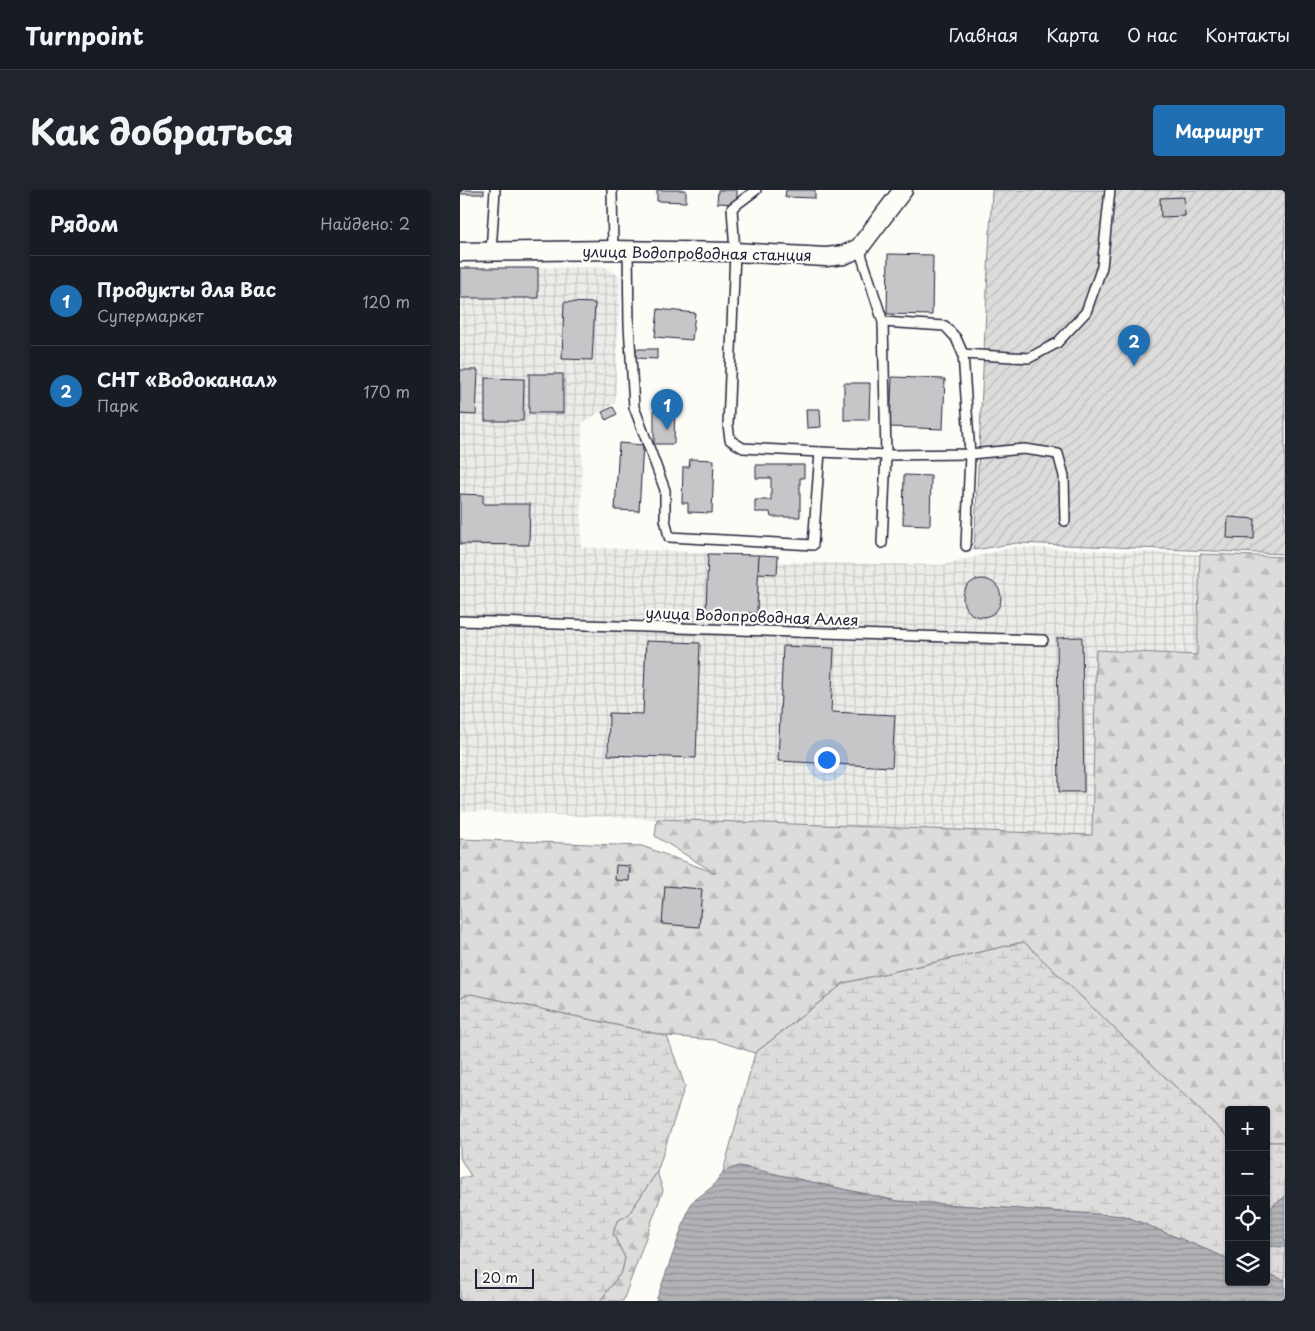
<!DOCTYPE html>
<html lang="ru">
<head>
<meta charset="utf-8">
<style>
	body { margin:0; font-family:"Playpen Sans",sans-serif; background:#20242c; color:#f1f3f6 }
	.controls { position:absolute; right:15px; bottom:15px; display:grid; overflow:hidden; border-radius:5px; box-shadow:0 1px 4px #0004 }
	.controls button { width:45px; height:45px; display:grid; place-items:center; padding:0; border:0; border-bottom:1px solid #363941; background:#171b24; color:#f1f3f6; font:25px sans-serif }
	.scale { position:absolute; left:15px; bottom:12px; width:59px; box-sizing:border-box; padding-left:5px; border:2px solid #22223b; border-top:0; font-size:14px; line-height:18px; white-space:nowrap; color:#22223b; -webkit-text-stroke:4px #fdfcf7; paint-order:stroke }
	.you { position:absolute; left:366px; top:569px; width:18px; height:18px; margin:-12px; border:4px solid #fff; border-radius:50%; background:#1a73e8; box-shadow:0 0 0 8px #1a73e833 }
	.badge { display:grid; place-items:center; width:32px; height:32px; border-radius:50%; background:#1f6fb2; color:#fff; font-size:16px; font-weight:700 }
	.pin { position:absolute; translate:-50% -41px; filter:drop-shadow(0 1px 2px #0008) }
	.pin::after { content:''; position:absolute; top:26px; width:18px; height:15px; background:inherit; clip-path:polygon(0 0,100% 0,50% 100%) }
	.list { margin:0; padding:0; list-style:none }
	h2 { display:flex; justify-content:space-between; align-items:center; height:65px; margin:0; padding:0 20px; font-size:21px }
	h2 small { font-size:16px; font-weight:400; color:#9ea1a6 }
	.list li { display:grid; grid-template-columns:32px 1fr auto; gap:15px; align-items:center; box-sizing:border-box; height:90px; padding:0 20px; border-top:1px solid #363941 }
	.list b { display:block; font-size:19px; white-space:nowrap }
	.list p { margin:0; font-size:16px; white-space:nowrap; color:#9ea1a6 }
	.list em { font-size:16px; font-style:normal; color:#9ea1a6 }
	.icon { flex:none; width:28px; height:28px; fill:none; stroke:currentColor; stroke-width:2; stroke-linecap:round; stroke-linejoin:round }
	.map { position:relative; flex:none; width:825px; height:1111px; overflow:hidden; border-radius:5px }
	header { display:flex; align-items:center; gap:30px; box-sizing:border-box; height:70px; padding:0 25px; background:#171b24; border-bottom:1px solid #363941 }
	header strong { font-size:24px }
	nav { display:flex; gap:28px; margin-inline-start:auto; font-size:18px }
	.intro { display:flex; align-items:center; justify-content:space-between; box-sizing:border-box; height:120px; padding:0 30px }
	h1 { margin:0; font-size:35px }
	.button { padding:12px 22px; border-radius:5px; background:#1f6fb2; color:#fff; font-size:18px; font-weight:700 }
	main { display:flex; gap:30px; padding:0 30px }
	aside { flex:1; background:#171b24; border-radius:5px; box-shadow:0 1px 4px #0004 }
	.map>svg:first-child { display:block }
</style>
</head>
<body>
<header>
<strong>Turnpoint</strong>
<nav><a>Главная</a><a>Карта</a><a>О нас</a><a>Контакты</a></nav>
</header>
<div class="intro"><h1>Как добраться</h1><a class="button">Маршрут</a></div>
<main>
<aside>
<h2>Рядом<small>Найдено: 2</small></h2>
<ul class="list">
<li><span class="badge">1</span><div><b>Продукты для Вас</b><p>Супермаркет</p></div><em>120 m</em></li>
<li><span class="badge">2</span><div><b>СНТ «Водоканал»</b><p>Парк</p></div><em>170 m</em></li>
</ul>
</aside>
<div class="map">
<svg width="825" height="1111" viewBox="0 0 825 1111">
	<defs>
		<pattern id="industrial-grid" width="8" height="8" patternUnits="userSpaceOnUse" patternTransform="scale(1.25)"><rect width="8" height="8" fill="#ecece9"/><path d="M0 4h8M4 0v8" fill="none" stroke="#cacac9"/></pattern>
		<pattern id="forest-firs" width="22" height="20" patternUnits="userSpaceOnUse" patternTransform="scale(1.25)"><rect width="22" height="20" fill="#dddcdb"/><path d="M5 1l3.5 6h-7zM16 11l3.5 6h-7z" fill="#bdbcbd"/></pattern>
		<pattern id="wetland-marsh" width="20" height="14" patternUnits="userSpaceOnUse" patternTransform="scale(1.25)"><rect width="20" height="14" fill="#dddcdb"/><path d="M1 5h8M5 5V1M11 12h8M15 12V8" fill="none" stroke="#bdbcbd"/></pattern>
		<pattern id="garden-furrows" width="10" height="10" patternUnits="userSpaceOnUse" patternTransform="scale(1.25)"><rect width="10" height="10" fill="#dddcdb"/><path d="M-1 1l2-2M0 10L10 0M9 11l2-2" fill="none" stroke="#bdbcbd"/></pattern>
		<pattern id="water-rules" width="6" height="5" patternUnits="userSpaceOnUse" patternTransform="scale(1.25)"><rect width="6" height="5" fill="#b2b2b7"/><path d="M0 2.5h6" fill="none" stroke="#909096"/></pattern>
	</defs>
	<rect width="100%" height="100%" fill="#fdfcf7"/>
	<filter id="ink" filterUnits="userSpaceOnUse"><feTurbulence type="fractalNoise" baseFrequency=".02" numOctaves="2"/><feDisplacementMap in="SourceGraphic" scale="10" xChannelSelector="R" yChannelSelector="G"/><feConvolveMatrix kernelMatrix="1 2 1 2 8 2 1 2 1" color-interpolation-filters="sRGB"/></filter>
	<g filter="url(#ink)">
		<!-- industrial -->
		<polygon fill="url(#industrial-grid)" points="146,77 160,87 155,213 122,233 121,357 318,366 318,372 483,375 554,357 740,364 737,466 636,461 632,645 307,634 0,621 0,78"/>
		<!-- forest -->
		<g fill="url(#forest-firs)" stroke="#807f8b">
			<polygon points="740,364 825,367 825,952 806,952 806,920 769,920 769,948 564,752 384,793 295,863 255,850 207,846 11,804 0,808 0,649 182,656 255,683 195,646 197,629 632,645 636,460 737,465"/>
			<polygon points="197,982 203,1000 163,1111 140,1111 162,1081 165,1068 153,1044 157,1031 168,1025"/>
		</g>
		<!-- wetland -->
		<g fill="url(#wetland-marsh)" stroke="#807f8b">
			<polygon points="564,752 769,948 769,1069 665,1026 437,1011 280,976 263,982 295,863 384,793"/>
			<polygon points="11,804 207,846 225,896 197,982 168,1025 157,1031 153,1044 165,1068 162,1081 140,1111 0,1111 0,988 11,986 0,968 0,808"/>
			<polygon points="806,952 825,952 825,1007 809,1019 806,1031"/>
			<polygon points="806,1051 808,1056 825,1057 825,1090 806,1083"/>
		</g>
		<!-- garden -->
		<polygon fill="url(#garden-furrows)" stroke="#807f8b" points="532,0 825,0 825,364 557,353 514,360"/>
		<!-- water -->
		<g fill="url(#water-rules)" stroke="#787885">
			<polygon points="279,976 437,1011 665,1026 769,1069 769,1092 806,1092 806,1083 825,1090 825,1111 196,1111 231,1013 252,997 263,982"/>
			<path d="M825,1006v51l-17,-1c-3,-9 -4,-28 2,-37 3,-5 11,-8 15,-13z"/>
		</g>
		<!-- building -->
		<g fill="#c6c6c8" stroke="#22223b">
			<rect x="0" y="0" width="24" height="4"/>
			<polygon points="197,0 226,0 226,12 197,11"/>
			<polygon points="258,0 277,0 277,14 257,13"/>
			<polygon points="326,0 355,0 355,8 325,7"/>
			<polygon points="724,7 725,26 701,27 700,8"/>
			<polygon points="428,64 473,65 472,125 427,124"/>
			<rect x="0" y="78" width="78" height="30"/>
			<polygon points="104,112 135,113 132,170 102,169"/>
			<polygon points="198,119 235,123 232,150 195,147"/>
			<polygon points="176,159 197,159 197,169 175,168"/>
			<polygon points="0,180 18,180 16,225 0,224"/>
			<rect x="69" y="184" width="34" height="39"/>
			<polygon points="432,187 485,189 483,239 430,237"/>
			<polygon points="25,188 64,189 63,231 25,231"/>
			<polygon points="384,193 410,193 409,230 384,230"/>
			<polygon points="194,212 215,212 214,254 194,254"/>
			<polygon points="153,217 157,224 146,230 142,222"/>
			<polygon points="346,219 360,219 361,237 347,238"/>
			<polygon points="159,253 183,255 179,321 155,320"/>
			<polygon points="230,269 254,270 252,323 228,322 228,313 222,313 223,277 229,277"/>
			<polygon points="296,275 344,275 344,288 340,288 340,327 311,327 310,322 295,322 295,310 311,310 311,288 296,288"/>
			<polygon points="444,285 471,286 470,335 443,334"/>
			<polygon points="0,304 23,305 23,314 70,314 69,355 0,354"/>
			<polygon points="768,327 795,329 794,349 767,348"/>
			<polygon points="248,364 299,365 297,423 246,422"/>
			<polygon points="299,365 318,366 317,384 298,383"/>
			<circle cx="522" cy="408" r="19"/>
			<polygon points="622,447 624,602 599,602 597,448"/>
			<polygon points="186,451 240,453 236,568 148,565 149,523 183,524"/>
			<polygon points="323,456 374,458 371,522 435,525 432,577 318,571"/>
			<polygon points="156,675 170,676 169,691 155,690"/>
			<polygon points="205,696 242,699 239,737 202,734"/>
		</g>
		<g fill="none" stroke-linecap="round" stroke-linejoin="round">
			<!-- lane casing -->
			<g stroke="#22223b" stroke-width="12">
				<g id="lane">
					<polyline points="152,0 153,60"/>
					<polyline points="296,0 272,18 275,62 268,235 270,250 283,258 360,262 426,265 510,264 564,259 598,264 604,286 605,331"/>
					<polyline points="399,58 423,132 426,265 422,353"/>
					<polyline points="168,60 169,135 174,217 205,300 205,329 209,347 353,355 360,262"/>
					<polyline points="31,62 35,0"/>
					<polyline points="423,132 485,136 496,148 503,164 510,264 506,356"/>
					<polyline points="503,164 569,168 597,153 626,122 642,77 650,0"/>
					<polyline points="0,431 583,450"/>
				</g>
			</g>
			<!-- street casing -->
			<g stroke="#22223b" stroke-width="21">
				<polyline id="street" points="0,62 153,60 275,62 366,67 384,65 399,58 443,0"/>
			</g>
			<!-- lane -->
			<use href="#lane" stroke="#fdfcf7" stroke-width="9"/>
			<!-- street -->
			<use href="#street" stroke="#fdfcf7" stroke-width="18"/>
		</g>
	</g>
	<g text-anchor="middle" stroke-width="4.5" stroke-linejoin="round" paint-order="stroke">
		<!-- street labels -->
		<g font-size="15" fill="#22223b" stroke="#fdfcf7">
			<text transform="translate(237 64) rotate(1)" y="5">улица Водопроводная станция</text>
			<text transform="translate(292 427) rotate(2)" y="5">улица Водопроводная Аллея</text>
		</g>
	</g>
</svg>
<div class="controls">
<button>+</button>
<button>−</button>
<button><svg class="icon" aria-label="locate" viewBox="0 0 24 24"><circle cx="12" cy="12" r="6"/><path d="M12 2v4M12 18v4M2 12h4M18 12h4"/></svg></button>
<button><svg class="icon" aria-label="layers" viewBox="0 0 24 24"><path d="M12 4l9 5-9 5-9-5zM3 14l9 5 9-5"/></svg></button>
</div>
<div class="scale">20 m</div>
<div class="you"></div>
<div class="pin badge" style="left:207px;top:240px">1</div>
<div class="pin badge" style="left:674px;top:176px">2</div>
</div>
</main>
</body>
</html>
